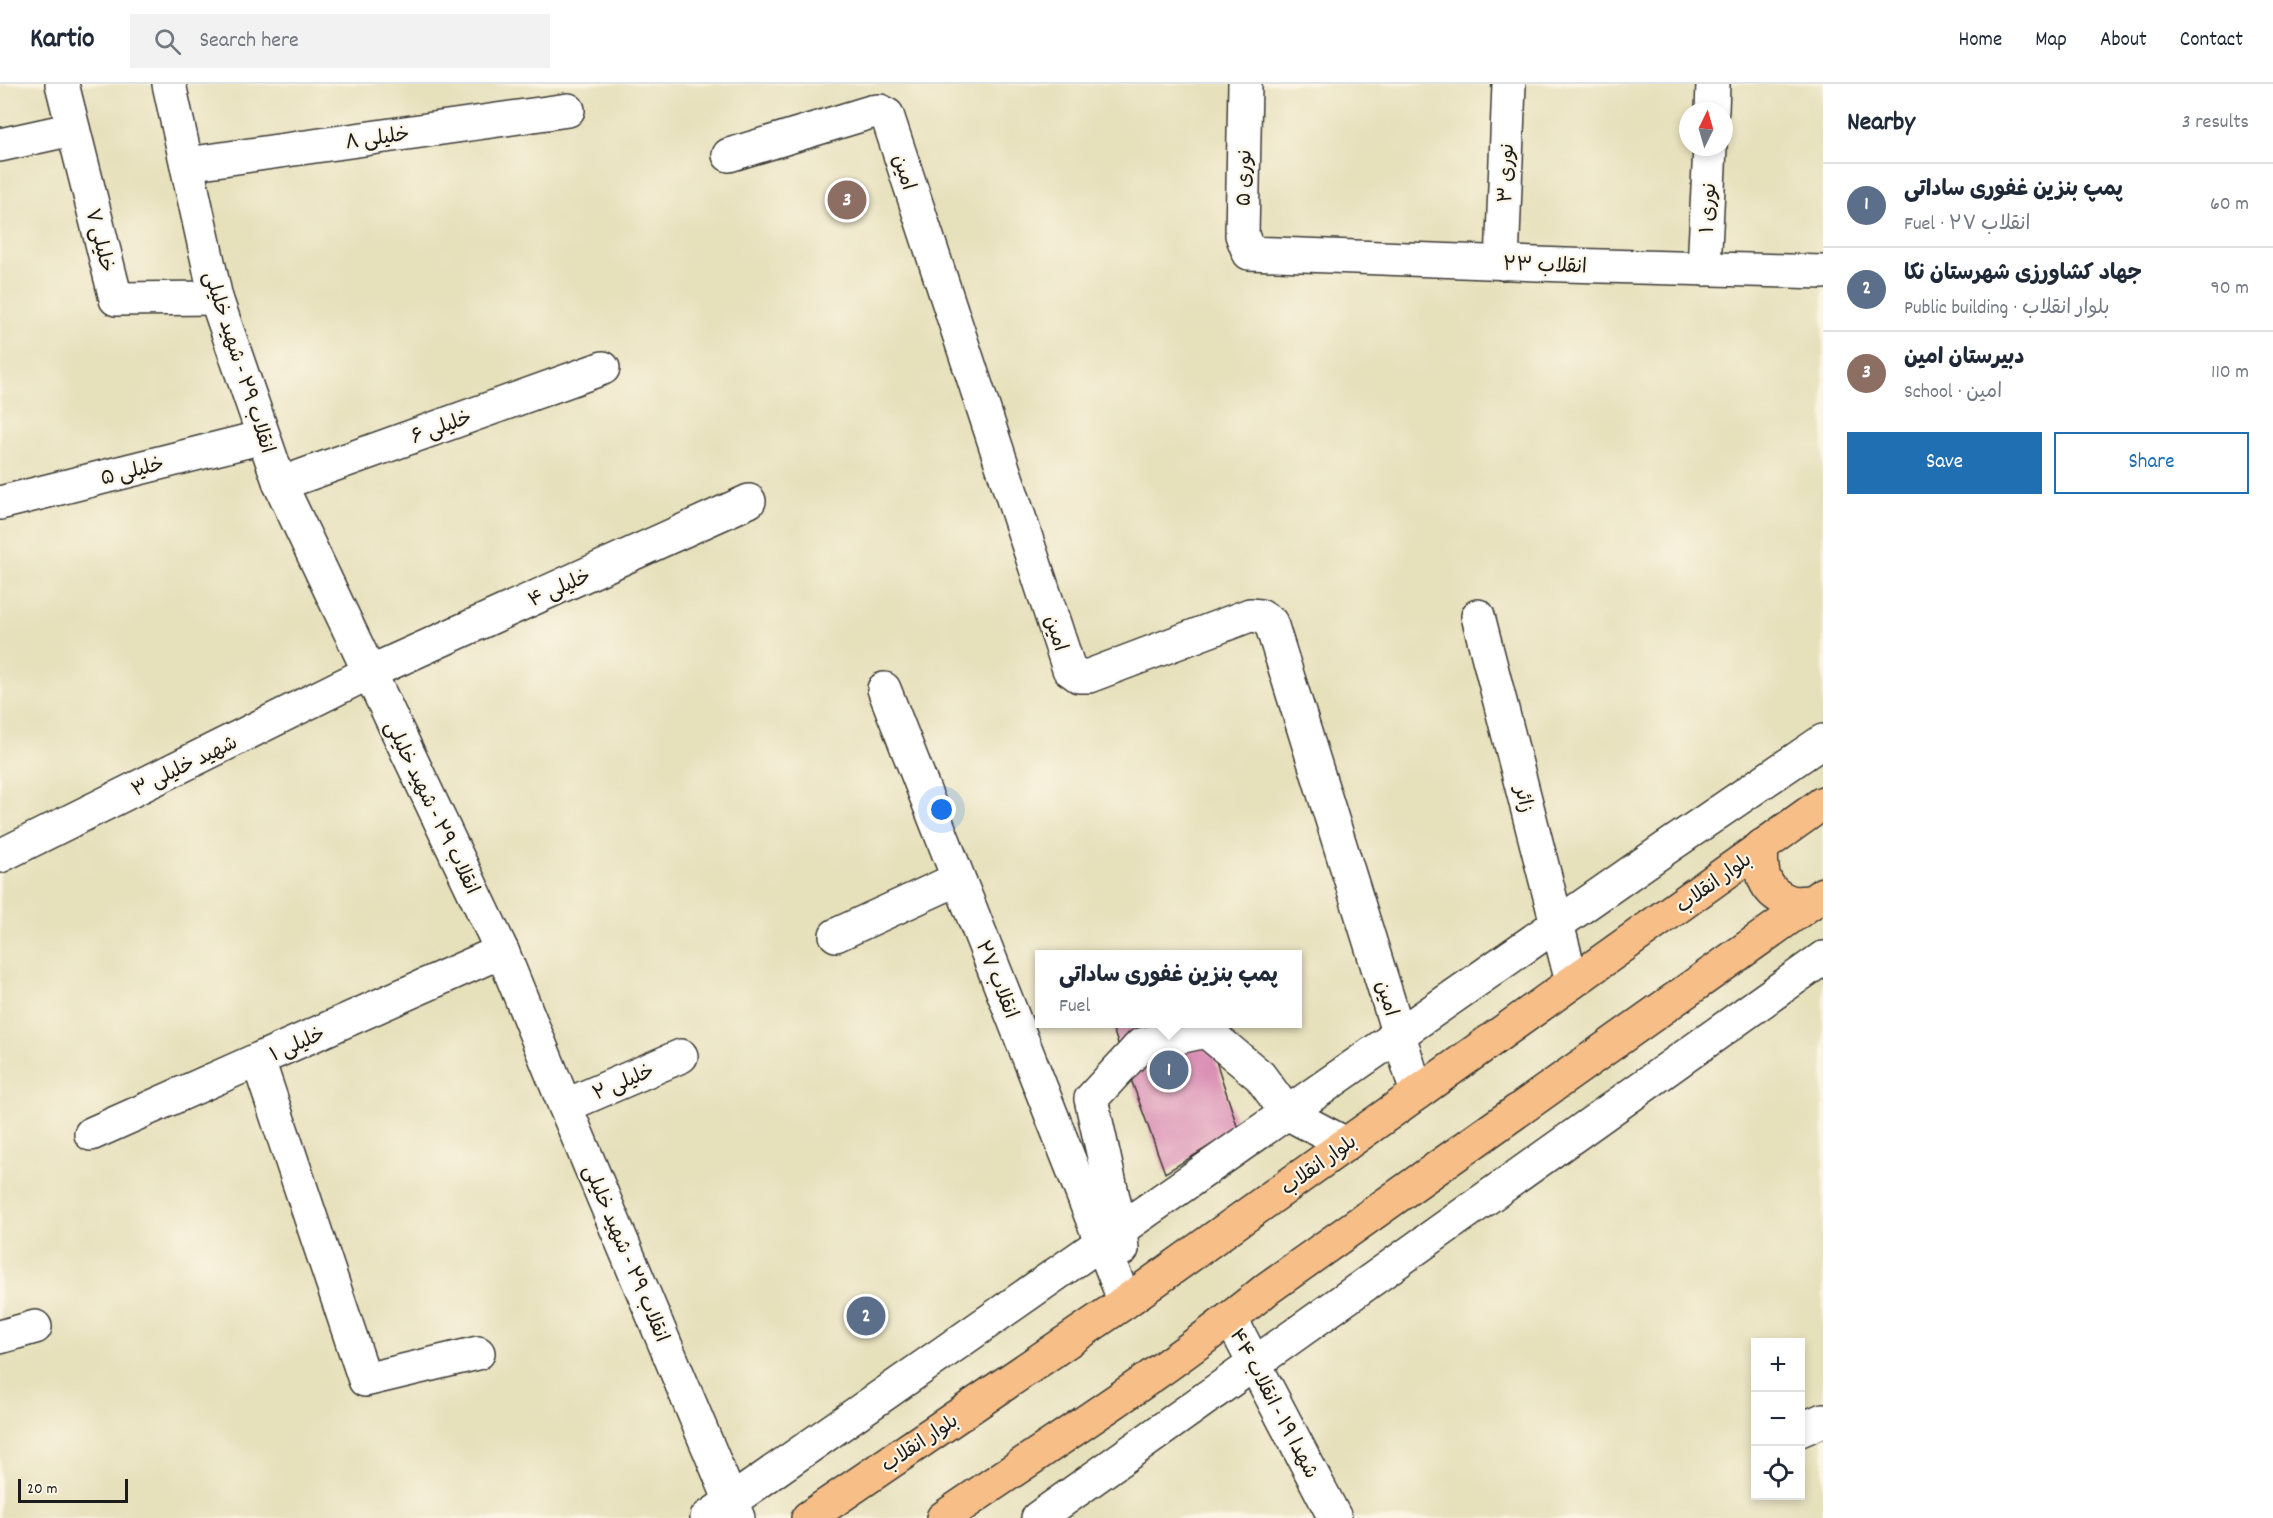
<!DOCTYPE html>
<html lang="en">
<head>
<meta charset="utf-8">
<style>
	body { margin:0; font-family:Dekko,"Playpen Sans Arabic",sans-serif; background:#f2f2f3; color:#1f2937 }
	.controls { position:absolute; right:18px; bottom:18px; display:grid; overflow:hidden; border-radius:0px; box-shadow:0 3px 9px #0003 }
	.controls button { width:54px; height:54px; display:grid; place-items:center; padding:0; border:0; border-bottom:2px solid #e0e1e3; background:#fff; color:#1f2937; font:30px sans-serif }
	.compass { position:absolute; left:1679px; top:18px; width:54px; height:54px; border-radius:50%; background:#fff; box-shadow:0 3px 9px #0003; rotate:5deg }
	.scale { position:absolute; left:18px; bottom:15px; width:110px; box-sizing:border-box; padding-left:6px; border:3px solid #1c1c1c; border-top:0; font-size:16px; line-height:21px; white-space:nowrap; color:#1c1c1c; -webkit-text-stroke:4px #fcf5e5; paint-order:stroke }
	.you { position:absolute; left:942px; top:726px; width:21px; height:21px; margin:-15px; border:4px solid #fff; border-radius:50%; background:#1a73e8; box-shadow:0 0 0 9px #1a73e833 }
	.badge { display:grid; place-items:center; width:39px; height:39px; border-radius:50%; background:#1f6fb2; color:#fff; font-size:20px; font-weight:700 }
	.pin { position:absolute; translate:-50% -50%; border:3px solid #fff; box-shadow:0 2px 6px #0006 }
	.popup { position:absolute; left:1035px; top:866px; width:267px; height:78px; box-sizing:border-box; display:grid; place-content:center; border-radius:0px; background:#fff; filter:drop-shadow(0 2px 4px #0005); font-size:20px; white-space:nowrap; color:#747a83 }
	.popup b { font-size:22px; color:#1f2937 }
	.popup::after { content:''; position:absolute; left:50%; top:100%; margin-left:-12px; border:12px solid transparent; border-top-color:#fff }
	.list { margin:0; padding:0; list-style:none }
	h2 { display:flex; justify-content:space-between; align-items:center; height:78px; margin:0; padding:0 24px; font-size:26px }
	h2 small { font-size:20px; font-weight:400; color:#747a83 }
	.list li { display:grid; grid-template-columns:39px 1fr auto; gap:18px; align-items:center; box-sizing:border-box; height:84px; padding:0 24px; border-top:2px solid #e0e1e3 }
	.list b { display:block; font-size:22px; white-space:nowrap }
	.list p { margin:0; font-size:20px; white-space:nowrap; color:#747a83 }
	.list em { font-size:20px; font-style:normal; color:#747a83 }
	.actions { display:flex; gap:12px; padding:18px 24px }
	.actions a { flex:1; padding:14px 0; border:2px solid #1f6fb2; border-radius:0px; text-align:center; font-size:21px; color:#1f6fb2 }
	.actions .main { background:#1f6fb2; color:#fff }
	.icon { flex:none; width:33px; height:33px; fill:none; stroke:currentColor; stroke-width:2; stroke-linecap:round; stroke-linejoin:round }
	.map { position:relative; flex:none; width:1823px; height:1434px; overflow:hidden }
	header { display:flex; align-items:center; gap:36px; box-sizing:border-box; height:84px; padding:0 30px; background:#fff; border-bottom:2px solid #e0e1e3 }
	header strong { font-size:28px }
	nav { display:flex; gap:33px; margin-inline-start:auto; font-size:21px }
	.search { width:420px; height:54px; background:#f2f2f3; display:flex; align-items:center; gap:15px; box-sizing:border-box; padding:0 21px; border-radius:0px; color:#747a83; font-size:22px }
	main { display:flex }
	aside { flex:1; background:#fff }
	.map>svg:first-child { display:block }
</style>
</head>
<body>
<header>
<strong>Kartio</strong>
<div class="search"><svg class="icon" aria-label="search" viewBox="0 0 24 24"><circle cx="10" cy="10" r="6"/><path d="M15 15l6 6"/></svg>Search here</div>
<nav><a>Home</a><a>Map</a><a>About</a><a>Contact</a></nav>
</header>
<main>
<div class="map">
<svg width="1823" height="1434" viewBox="0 0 1823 1434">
	<rect width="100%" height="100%" fill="#fcf5e5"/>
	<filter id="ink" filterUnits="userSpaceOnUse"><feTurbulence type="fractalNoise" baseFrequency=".0167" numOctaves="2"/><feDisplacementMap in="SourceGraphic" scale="12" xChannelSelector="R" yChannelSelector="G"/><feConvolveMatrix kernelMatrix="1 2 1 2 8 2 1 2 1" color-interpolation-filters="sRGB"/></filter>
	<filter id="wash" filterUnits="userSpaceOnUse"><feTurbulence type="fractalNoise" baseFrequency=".008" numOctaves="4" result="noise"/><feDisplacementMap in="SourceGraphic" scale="24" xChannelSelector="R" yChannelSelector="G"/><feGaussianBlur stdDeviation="1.35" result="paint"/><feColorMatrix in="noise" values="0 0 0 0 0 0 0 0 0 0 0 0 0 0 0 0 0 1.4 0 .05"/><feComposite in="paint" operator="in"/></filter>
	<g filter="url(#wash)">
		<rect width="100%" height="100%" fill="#e6e0bb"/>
		<g id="blocks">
			<!-- building -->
			<polygon fill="#d888b1" points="1111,940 1204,940 1238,1045 1165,1089"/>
		</g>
	</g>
	<g filter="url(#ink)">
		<use href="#blocks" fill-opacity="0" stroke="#3a3934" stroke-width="1.5"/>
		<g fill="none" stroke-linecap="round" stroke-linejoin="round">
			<!-- minor casing -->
			<g stroke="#3a3934" stroke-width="36">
				<g id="minor">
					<polyline points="62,0 116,215 216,214"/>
					<polyline points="169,0 216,214 280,400 502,867 565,1022 738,1434"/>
					<polyline points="1245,0 1242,151 1249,169 1565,181 1823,188"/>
					<polyline points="1712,27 1713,0"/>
					<polyline points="0,61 73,45"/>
					<polyline points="729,71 871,28 880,27 887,31 1069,585 1079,592 1089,592 1250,531 1260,532 1271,539 1417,1009"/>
					<polyline points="187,80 568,26"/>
					<polyline points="1502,179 1509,0"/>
					<polyline points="1704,185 1710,63"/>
					<polyline points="280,400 603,284"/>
					<polyline points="0,419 263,353"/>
					<polyline points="1478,532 1572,898"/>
					<polyline points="884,605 1125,1218"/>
					<polyline points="0,772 368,589 749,417"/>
					<polyline points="836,851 958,795"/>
					<polyline points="258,976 365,1296 478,1269"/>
					<polyline points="565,1022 681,972"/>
					<polyline points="91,1050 502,867"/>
					<polyline points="1122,1165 1120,1145 1091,1015 1141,961 1206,947 1260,992 1287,1029 1346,1060"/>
					<polyline points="1231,1235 1335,1434"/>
					<polyline points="0,1253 35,1243"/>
					<polyline points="1800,1346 1823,1336"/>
					<polyline points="707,1434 1669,762 1823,657"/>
					<polyline points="1038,1434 1823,874"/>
				</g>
			</g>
			<!-- major casing -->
			<g stroke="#3a3934" stroke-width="36">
				<g id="major">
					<path d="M1762,762c-2,24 0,45 26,55 7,3 17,1 24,1"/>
					<polyline points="808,1434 1125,1218 1823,719"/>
					<path d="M943,1434c109,-75 223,-146 325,-230l555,-394"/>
				</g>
			</g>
			<!-- minor -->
			<use href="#minor" stroke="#fff" stroke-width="33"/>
			<!-- major -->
			<use href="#major" stroke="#f7be87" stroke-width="33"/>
		</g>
	</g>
	<g text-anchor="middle" stroke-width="4.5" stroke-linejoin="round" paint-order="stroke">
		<!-- street labels -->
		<g font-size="20" fill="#1c1c1c" stroke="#fcf5e5">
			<text transform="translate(377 53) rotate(-8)" y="7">خلیلی ۸</text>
			<text transform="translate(905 88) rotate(72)" y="7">امین</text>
			<text transform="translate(1505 89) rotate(-88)" y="7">نوری ۳</text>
			<text transform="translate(1243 94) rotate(-89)" y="7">نوری ۵</text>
			<text transform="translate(1707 124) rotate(-87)" y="7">نوری ۱</text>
			<text transform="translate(101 156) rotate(76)" y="7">خلیلی ۷</text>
			<text transform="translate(1545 180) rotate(2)" y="7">انقلاب ۲۳</text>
			<text transform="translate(240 278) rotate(72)" y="7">انقلاب ۲۹ - شهید خلیلی</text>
			<text transform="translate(441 342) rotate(-20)" y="7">خلیلی ۶</text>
			<text transform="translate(132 386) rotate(-14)" y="7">خلیلی ۵</text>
			<text transform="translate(559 503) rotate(-24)" y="7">خلیلی ۴</text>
			<text transform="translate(1057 549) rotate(72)" y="7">امین</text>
			<text transform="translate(184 681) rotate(-26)" y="7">شهید خلیلی ۳</text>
			<text transform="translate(1525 715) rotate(76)" y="7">زائر</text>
			<text transform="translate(433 723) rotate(64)" y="7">انقلاب ۲۹ - شهید خلیلی</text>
			<text transform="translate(1713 798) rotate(-36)" y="7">بلوار انقلاب</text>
			<text transform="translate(998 895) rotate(68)" y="7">انقلاب ۲۷</text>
			<text transform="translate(1388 914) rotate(73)" y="7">امین</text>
			<text transform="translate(297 959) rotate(-24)" y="7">خلیلی ۱</text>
			<text transform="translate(623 997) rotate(-23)" y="7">خلیلی ۲</text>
			<text transform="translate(1318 1080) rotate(-36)" y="7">بلوار انقلاب</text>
			<text transform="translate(627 1169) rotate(67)" y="7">انقلاب ۲۹ - شهید خلیلی</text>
			<text transform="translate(1275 1319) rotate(62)" y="7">شهدا ۱۹ - انقلاب ۴۴</text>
			<text transform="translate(919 1358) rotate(-34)" y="7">بلوار انقلاب</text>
		</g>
	</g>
</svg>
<div class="controls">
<button>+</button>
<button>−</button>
<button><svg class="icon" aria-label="locate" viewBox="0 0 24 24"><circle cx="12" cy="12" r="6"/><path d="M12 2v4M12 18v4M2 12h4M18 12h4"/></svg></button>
</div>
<svg class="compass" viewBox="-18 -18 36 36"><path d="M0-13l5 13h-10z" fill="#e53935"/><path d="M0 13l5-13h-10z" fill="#747a83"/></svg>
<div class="scale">20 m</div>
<div class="you"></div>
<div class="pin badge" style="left:1169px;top:986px;background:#5c6f8a">1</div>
<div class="popup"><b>پمپ بنزین غفوری ساداتی</b>Fuel</div>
<div class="pin badge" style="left:866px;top:1232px;background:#5c6f8a">2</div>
<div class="pin badge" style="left:847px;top:116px;background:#8d6e63">3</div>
</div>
<aside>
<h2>Nearby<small>3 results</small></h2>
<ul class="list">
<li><span class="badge" style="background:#5c6f8a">1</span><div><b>پمپ بنزین غفوری ساداتی</b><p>Fuel · انقلاب ۲۷</p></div><em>60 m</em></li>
<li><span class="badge" style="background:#5c6f8a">2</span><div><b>جهاد کشاورزی شهرستان نکا</b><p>Public building · بلوار انقلاب</p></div><em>90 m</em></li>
<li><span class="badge" style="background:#8d6e63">3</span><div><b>دبیرستان امین</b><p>School · امین</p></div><em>110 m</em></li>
</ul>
<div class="actions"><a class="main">Save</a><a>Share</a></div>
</aside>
</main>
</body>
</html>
